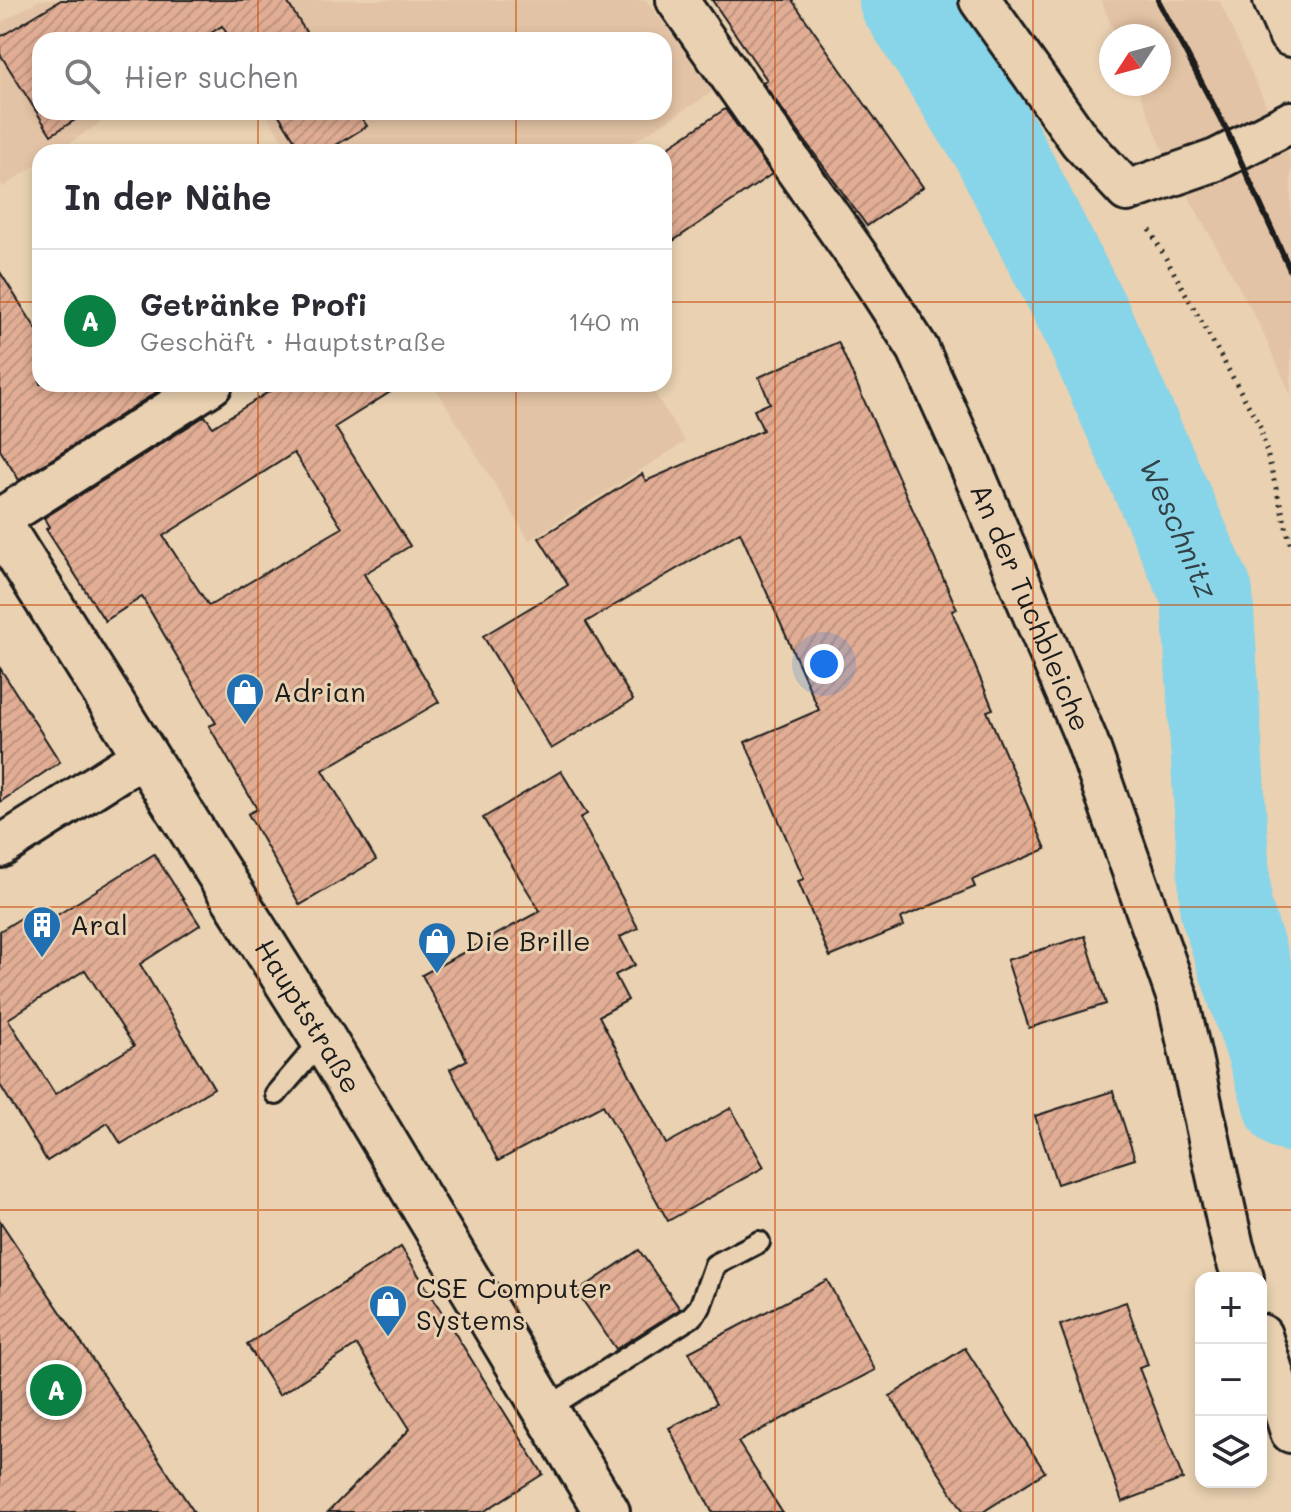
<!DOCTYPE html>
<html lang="de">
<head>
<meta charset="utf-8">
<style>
	body { margin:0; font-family:Mali,sans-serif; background:#f7f7f7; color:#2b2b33 }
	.controls { position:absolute; right:24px; bottom:24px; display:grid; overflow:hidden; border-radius:16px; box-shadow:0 4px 12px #0003 }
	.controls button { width:72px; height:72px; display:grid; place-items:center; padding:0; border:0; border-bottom:2px solid #e1e1e2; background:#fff; color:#2b2b33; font:40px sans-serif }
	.compass { position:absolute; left:1099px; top:24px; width:72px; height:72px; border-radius:50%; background:#fff; box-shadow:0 4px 12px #0003; rotate:234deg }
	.you { position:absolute; left:824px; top:664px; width:28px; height:28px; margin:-20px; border:6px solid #fff; border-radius:50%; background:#1a73e8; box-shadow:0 0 0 12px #1a73e833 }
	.badge { display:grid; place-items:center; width:52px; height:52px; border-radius:50%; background:#0b8043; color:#fff; font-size:26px; font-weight:700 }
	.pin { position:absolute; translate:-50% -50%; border:4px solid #fff; box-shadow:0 2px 8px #0006 }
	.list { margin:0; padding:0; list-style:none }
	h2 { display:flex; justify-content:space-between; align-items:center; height:104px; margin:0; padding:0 32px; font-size:34px }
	h2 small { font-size:26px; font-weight:400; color:#7c7c81 }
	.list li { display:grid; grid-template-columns:52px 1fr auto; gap:24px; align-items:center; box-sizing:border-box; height:144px; padding:0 32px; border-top:2px solid #e1e1e2 }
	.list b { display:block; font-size:30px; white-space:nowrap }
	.list p { margin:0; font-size:26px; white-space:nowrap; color:#7c7c81 }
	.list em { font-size:26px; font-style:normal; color:#7c7c81 }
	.icon { flex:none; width:44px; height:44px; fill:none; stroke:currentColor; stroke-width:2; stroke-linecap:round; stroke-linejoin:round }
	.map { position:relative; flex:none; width:1291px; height:1512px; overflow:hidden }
	.search { position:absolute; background:#fff; box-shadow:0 4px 12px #0003; left:32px; top:32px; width:640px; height:88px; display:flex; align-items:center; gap:20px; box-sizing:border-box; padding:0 28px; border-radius:24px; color:#7c7c81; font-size:30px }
	.panel { position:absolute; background:#fff; box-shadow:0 4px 12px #0003; left:32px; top:144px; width:640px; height:248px; border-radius:24px }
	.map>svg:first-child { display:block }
</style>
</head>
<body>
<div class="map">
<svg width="1291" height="1512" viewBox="0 0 1291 1512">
	<defs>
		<pattern id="building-hatch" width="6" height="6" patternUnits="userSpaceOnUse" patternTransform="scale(2)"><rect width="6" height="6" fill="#e1ad94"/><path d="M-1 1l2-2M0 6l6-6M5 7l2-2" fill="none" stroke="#c0947f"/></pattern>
	</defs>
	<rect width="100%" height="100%" fill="#e9d1b1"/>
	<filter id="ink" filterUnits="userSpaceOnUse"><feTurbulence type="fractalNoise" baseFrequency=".0125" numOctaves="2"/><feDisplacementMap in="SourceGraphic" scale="16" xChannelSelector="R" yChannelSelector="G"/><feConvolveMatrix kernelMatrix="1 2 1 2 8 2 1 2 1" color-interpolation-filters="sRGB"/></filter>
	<g filter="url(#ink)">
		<!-- built -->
		<g fill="#e3c3a5">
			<polygon points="40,0 646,0 714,91 617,152 290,152 265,112 664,112 664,40 40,40 40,112 116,112 56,152 40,152 40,162 3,187 0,181 0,23"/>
			<polygon points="1101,0 1219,0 1291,161 1291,395 1257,320 1164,152 1136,84 1159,84 1159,36 1116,36"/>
			<polygon points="433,384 649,384 685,442 529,540"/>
		</g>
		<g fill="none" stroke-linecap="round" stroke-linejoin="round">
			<!-- river -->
			<path stroke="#88d4e8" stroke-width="92" id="s1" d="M905,0l91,144 90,177 121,273 19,316 65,196"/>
		</g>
		<!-- building -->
		<g fill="url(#building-hatch)" stroke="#1c1c1c" stroke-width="2" fill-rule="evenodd">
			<polygon points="61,0 286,0 311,40 231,40 222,26 200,40 40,40 40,112 88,112 51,135 0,54 0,37"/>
			<polygon points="712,0 792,0 923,187 867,226 763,83 767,80"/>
			<polygon points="725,109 772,174 664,247 664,150"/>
			<polygon points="277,112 357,112 367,126 325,152 302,152"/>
			<polygon points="0,272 40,335 40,384 169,384 19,480 0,450"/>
			<polygon points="838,342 957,609 952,611 993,709 987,711 1046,849 972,880 975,887 901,918 904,926 830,957 798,881 804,879 745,742 819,710 740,532 586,622 633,700 551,749 483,636 568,585 539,538 642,474 646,481 763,430 754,410 770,403 759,377"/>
			<path d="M281,384h122l-68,43 75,119 -46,28 75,128 -116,68 53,90 -76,45 -52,-91 9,-5 -48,-83 7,-3 -74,-126 -37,24 -59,-92 3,-2 -5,-9 161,-102 8,11zM294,453l48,75 -133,78 -46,-70z"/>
			<polygon points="0,668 60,762 0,802"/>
			<polygon points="561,771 587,814 580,818 638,928 620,937 635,965 615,975 628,1000 599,1016 666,1144 731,1108 764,1167 668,1221 603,1105 498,1161 450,1069 467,1060 422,975 540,911 483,818"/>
			<path d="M154,854l46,71 -60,39 74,124 -93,56 -13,-21 -61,38 -47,-76v-154l42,-26 9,14zM85,970l49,76 -79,48 -47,-75z"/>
			<polygon points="1085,936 1106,1004 1029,1028 1007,960"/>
			<polygon points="1113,1091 1135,1159 1057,1184 1035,1116"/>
			<polygon points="0,1221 194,1512 0,1512"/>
			<polygon points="401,1247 543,1474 483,1512 328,1512 410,1429 357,1345 279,1395 247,1344"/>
			<polygon points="639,1250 680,1309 616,1349 577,1292"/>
			<polygon points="827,1280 875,1370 738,1442 782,1512 712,1512 669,1428 716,1404 689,1352"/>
			<polygon points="1126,1302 1148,1365 1139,1368 1183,1479 1122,1502 1060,1325"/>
			<polygon points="965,1348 1045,1472 983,1512 964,1512 890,1396"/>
		</g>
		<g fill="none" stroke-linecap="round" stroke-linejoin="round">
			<!-- lane casing -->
			<g stroke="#1c1c1c" stroke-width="26">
				<g id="lane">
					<polyline points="276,1094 323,1039"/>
					<polyline points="546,1409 691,1317 700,1307 715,1265 759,1242"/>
				</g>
			</g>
			<!-- street casing -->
			<g stroke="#1c1c1c" stroke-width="46">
				<g id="street">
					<path id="s2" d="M677,0l190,270 51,79 48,106 121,286 91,258 55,248 10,31"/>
					<polyline points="980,0 1080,141 1127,191 1216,160 1291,122"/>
					<polyline points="0,519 212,384"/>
					<polyline points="0,847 146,754"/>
					<polyline points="1261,1335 1291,1432"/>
				</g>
			</g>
			<!-- secondary casing -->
			<g stroke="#1c1c1c" stroke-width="50">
				<g id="secondary">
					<polyline points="1276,0 1291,34"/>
					<path id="s3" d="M0,525l323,514 284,473"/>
				</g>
			</g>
			<!-- path -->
			<polyline stroke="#1c1c1c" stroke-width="5" stroke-dasharray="2 6" stroke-linecap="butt" points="1150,230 1260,426 1291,546"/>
			<!-- lane -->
			<use href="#lane" stroke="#e9d1b1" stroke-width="20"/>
			<!-- street -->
			<use href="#street" stroke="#e9d1b1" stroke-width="40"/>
			<!-- secondary -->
			<use href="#secondary" stroke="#e9d1b1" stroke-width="44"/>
			<!-- rail -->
			<polyline stroke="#1c1c1c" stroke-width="6" points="1158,0 1227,131 1291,272"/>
		</g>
	</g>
	<!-- grid -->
	<path fill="none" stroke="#c9500e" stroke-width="2" stroke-opacity="0.55" d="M258,0v40M516,0v40M775,0v1512M1033,0v1512M258,112v40M516,112v40M0,302h40M664,302h627M258,384v1128M516,384v1128M0,605h1291M0,907h1291M0,1210h1291"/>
	<!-- icons -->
	<defs>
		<g id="shop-pin" transform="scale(2)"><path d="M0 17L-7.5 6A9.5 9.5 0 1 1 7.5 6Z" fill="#1f6fb2" stroke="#e9d1b1"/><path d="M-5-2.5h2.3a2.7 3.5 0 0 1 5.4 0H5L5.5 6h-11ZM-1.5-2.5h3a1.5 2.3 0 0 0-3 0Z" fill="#fff"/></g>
		<g id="building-pin" transform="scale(2)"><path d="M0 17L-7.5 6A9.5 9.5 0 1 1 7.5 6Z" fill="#1f6fb2" stroke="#e9d1b1"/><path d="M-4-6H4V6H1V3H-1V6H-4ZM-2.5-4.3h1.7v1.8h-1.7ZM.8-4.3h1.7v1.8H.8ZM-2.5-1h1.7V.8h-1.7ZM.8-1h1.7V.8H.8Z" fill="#fff"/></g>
	</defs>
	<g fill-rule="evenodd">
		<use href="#shop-pin" x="245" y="692"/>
		<use href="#building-pin" x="42" y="925"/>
		<use href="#shop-pin" x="437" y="941"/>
		<use href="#shop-pin" x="388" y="1304"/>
	</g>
	<g text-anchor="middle" stroke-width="6" stroke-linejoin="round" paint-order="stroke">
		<!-- street labels -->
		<g font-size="28" fill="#1c1c1c" stroke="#e9d1b1">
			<text dy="10" stroke="none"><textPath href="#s2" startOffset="706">An der Tuchbleiche</textPath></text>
			<text dy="10" stroke="none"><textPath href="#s3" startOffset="580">Hauptstraße</textPath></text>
		</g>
		<!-- poi labels -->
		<g font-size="28" fill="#1c1c1c" stroke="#e9d1b1" text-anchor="start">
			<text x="273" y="702">Adrian</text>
			<text x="70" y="935">Aral</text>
			<text x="465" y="951">Die Brille</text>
			<text x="416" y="1298">CSE Computer<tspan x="416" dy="32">Systems</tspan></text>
		</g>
		<!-- water labels -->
		<g font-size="30" font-style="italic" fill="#324145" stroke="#e9d1b1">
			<text dy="10" stroke="none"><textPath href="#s1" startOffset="596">Weschnitz</textPath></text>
		</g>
	</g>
</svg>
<div class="controls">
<button>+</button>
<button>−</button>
<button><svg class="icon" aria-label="layers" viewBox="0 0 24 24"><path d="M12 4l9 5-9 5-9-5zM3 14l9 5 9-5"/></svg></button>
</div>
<svg class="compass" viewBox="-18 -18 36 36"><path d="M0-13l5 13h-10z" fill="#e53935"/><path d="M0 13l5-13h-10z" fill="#7c7c81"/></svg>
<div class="you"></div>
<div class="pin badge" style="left:56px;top:1390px">A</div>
<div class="search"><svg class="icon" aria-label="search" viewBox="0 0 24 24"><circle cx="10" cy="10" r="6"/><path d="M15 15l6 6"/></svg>Hier suchen</div>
<section class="panel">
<h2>In der Nähe<small></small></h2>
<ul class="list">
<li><span class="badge">A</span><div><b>Getränke Profi</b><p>Geschäft · Hauptstraße</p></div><em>140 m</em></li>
</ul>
</section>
</div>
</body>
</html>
